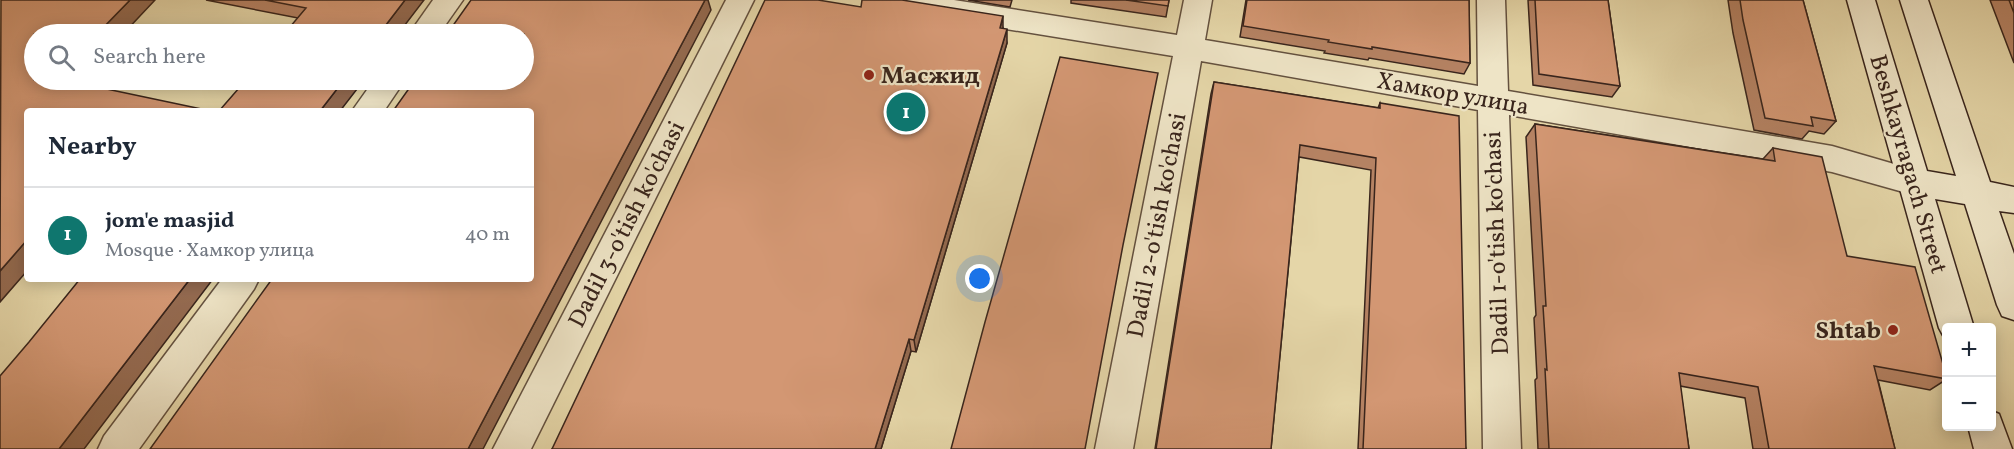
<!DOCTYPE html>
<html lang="en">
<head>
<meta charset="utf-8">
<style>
	body { margin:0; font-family:Vollkorn,serif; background:#f6f6f7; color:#1f2937 }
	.controls { position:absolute; right:18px; bottom:18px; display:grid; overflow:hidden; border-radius:6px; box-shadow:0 3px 15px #0003 }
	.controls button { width:54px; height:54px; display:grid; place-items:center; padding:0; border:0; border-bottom:2px solid #e0e1e3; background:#fff; color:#1f2937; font:30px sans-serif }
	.you { position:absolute; left:980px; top:279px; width:21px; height:21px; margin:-15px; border:4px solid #fff; border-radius:50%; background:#1a73e8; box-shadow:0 0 0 9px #1a73e833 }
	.badge { display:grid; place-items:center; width:39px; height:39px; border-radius:50%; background:#0f766e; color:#fff; font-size:20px; font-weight:700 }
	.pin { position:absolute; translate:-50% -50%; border:3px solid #fff; box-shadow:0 2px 6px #0006 }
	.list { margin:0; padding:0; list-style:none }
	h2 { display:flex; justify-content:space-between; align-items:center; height:78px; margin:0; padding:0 24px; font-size:26px }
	h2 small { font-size:20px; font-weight:400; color:#747a83 }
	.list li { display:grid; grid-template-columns:39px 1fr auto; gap:18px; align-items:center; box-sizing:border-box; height:96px; padding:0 24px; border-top:2px solid #e0e1e3 }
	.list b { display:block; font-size:22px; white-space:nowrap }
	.list p { margin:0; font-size:20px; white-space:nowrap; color:#747a83 }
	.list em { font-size:20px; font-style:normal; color:#747a83 }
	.icon { flex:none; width:33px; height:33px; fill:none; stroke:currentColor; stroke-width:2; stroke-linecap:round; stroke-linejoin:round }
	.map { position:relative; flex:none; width:2014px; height:449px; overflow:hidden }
	.search { position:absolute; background:#fff; box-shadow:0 3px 15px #0003; left:24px; top:24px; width:510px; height:66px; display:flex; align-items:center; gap:15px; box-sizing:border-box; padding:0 21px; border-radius:33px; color:#747a83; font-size:22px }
	.panel { position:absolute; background:#fff; box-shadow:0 3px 15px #0003; left:24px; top:108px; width:510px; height:174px; border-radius:6px }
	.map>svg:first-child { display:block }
</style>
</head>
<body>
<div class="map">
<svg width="2014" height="449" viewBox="0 0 2014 449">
	<rect width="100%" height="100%" fill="#e5d6a8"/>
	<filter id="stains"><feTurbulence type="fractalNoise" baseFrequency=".00333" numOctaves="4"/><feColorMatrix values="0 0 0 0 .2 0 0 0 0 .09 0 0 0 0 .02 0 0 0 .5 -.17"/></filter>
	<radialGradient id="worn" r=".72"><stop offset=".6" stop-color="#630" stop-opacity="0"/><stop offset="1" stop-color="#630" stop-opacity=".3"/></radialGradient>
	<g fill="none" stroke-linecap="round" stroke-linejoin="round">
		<!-- street casing -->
		<g stroke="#64513f" stroke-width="3">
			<g id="street">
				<polygon points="433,0 463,0 439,34 409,34"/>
				<polygon points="726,0 754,0 531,449 493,449"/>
				<polygon points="875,0 954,0 1177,35 1184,0 1212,0 1205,40 1478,86 1477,0 1505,0 1508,91 1832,146 1925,173 1930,182 1925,191 1914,195 1832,172 1509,115 1521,449 1483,449 1478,110 1201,61 1133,449 1095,449 1173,56 889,10 879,7"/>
				<polygon points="374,80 405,80 384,111 352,111"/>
				<polygon points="222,279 259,279 254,289 139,449 98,449 104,436"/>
			</g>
		</g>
		<!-- secondary casing -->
		<g stroke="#39251c" stroke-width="3">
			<g id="secondary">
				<polygon points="1847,0 1875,0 1927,171 1956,176 1900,0 1928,0 1990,182 2014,187 2014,213 1999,211 2014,254 2014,320 2002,316 1997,305 1965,204 1935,199 1974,328 1946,328 1946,340 1945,339 1939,328"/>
				<polygon points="1992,411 1999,414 2012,449 1974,449 1968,426 1992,426"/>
			</g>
		</g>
		<!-- street -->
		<use href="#street" fill="#eee4c6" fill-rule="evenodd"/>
		<!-- secondary -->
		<use href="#secondary" fill="#eee4c6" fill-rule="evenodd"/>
	</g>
	<!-- wall -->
	<g fill="#b58263" stroke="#39251c" stroke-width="1.5">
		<polygon points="206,0 424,0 298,18"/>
		<polygon points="968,0 1012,0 1010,7"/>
		<polygon points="1071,0 1169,0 1166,17 1071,3"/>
		<polygon points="1246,0 1469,0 1470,63 1464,74 1369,58 1368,60 1324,53 1325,51 1240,37"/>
		<polygon points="1528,0 1608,0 1620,86 1612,97 1533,85"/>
		<polygon points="1728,0 1803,0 1836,121 1824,134 1809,131 1802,139 1754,130 1733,33"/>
		<polygon points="1990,0 2014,0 2014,63"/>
		<polygon points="1003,28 1007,43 916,352 911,351 881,449 552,449"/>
		<polygon points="1214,82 1378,108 1380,103 1466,449 1358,449 1371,170 1299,157 1271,449 1155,449 1211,94"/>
		<polygon points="1535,124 1763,159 1773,148 1847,256 1947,379 1930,390 1878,380 1895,449 1753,449 1745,398 1680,386 1689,449 1538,449 1535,380 1537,378 1534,318 1536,315 1526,137"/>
	</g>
	<!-- shaded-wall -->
	<g fill="#946a50" stroke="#39251c" stroke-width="1.5">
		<polygon points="130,0 155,0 123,34 97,34"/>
		<polygon points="405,0 424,0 398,34 379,34"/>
		<polygon points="705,0 708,0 711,10 483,449 468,449"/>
		<polygon points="1003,16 1003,31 1000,28"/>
		<polygon points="1007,29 1007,43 916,352 914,340"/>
		<polygon points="57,80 80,80 70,91"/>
		<polygon points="344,80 364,80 340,111 320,111"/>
		<polygon points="27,240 27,271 0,302 0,271"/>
		<polygon points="190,279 213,279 84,449 59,449"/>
		<polygon points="909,339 911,351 881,449 875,449"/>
	</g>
	<!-- building -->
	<g fill="#d39773" stroke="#39251c" stroke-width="1.5">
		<polygon points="1,0 130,0 97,34 34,34 34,80 64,80 211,111 27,111 27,240 0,271"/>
		<polygon points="265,0 405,0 379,34 284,34 306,8"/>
		<polygon points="471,0 705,0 468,449 150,449 272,279 531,279 531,111 393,111 415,80 524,80 524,34 447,34"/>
		<polygon points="765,0 818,0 861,7 862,0 902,0 1003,16 1000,28 1007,29 914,340 909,339 875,449 552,449"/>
		<polygon points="1126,0 1169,0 1168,6"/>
		<polygon points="1247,0 1469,0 1470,63 1372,47 1372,49 1353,46 1328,42 1329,40 1243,26"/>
		<polygon points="1535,0 1608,0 1620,86 1539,74"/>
		<polygon points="1740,0 1803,0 1836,121 1811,117 1813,126 1765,118 1743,20"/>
		<polygon points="2009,0 2014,0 2014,13"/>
		<polygon points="1060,57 1158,73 1123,245 1085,449 951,449 985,322"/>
		<polygon points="246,80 344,80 320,111 219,111"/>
		<polygon points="1214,82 1380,108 1380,103 1459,116 1466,449 1363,449 1376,158 1300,145 1271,449 1156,449"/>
		<polygon points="1535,124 1775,161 1773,148 1822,157 1847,256 1915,267 1947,378 1947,379 1874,366 1895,449 1769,449 1758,387 1679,373 1689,449 1549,449 1545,369 1547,370 1543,306 1546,306"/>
		<polygon points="80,279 190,279 59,449 0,449 0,376 29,342"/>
	</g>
	<!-- markers -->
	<g fill="#8f2418" stroke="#eee4c6" stroke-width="2">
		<circle cx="869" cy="75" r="6"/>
		<circle cx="1893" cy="330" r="6"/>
	</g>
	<g text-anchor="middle" stroke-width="4.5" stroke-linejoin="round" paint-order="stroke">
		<!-- poi labels -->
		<g font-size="24" font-weight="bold" fill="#39251c" stroke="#eee4c6" text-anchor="start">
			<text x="881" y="83">Масжид</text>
			<text x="1881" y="338" text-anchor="end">Shtab</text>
		</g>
		<!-- street labels -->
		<g font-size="24" fill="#39251c" stroke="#eee4c6">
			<text transform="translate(1453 93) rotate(10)" y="8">Хамкор улица</text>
			<text transform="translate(1909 164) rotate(74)" y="8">Beshkayragach Street</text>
			<text transform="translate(626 224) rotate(-63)" y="8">Dadil 3-o'tish ko'chasi</text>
			<text transform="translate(1156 225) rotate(-79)" y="8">Dadil 2-o'tish ko'chasi</text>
			<text transform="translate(1496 243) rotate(-92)" y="8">Dadil 1-o'tish ko'chasi</text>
		</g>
	</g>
	<rect width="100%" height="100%" filter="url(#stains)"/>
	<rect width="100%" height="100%" fill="url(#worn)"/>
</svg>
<div class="controls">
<button>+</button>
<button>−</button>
</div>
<div class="you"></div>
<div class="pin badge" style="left:906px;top:112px">1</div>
<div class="search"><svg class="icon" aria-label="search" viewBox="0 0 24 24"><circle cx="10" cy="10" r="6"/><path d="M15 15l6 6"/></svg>Search here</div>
<section class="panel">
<h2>Nearby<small></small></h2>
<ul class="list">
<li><span class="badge">1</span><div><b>jom'e masjid</b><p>Mosque · Хамкор улица</p></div><em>40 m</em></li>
</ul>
</section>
</div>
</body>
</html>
